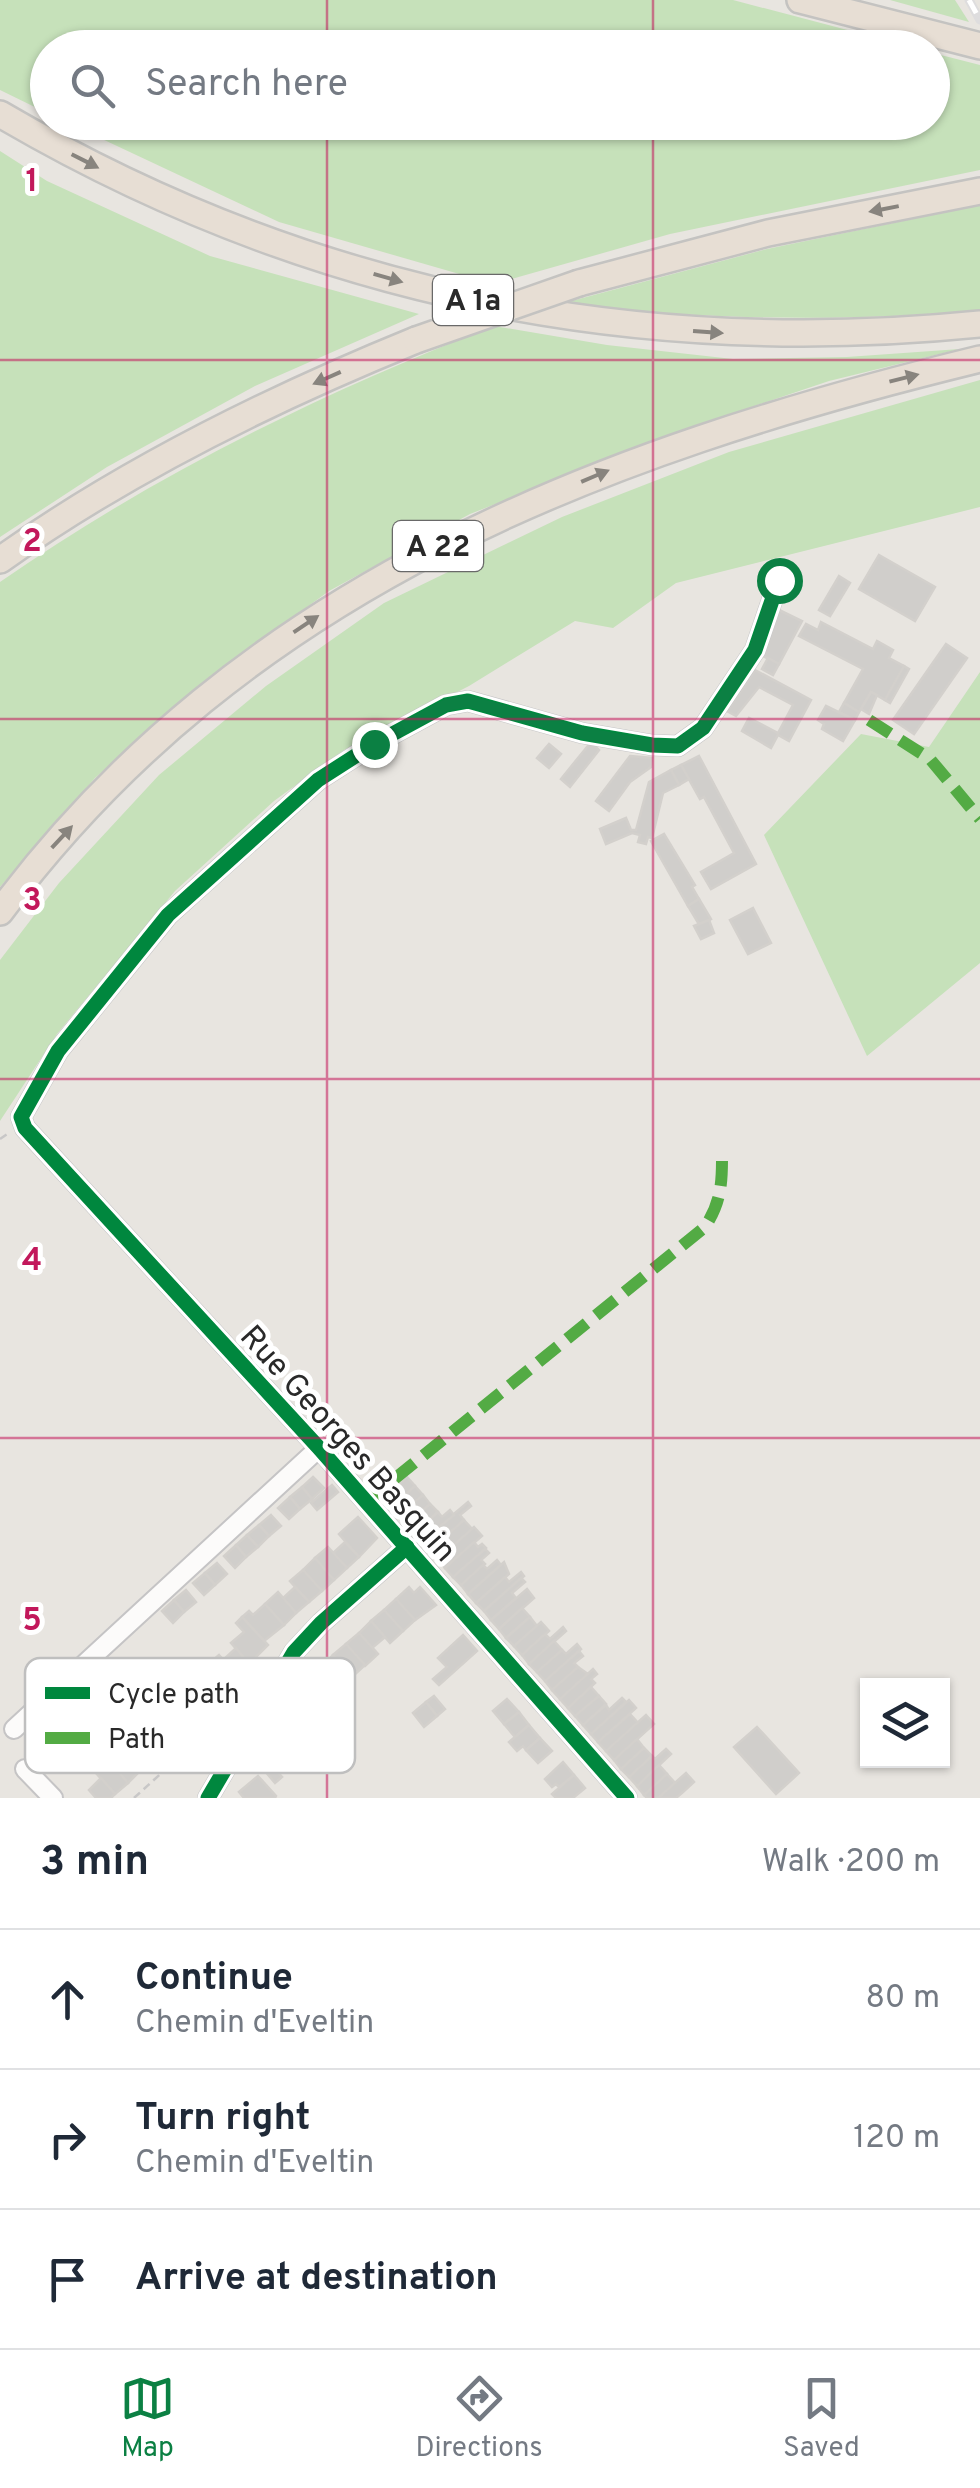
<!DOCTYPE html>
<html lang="en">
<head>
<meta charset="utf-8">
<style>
	body { margin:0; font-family:Overpass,sans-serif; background:#f6f6f7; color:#1f2937 }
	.controls { position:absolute; right:30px; bottom:30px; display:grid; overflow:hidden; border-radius:0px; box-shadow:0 2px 8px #0004 }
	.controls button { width:90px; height:90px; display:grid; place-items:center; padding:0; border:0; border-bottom:2px solid #e0e1e3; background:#fff; color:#1f2937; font:50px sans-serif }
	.stop { position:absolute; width:30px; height:30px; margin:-22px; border:8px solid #0b8043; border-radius:50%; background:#fff }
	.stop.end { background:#0b8043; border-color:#fff; box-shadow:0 2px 10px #0008 }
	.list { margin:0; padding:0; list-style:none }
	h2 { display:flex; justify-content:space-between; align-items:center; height:130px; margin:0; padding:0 40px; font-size:42px }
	h2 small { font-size:32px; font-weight:400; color:#747a83 }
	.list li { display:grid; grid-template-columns:65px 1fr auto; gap:30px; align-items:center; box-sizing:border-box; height:140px; padding:0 40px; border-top:2px solid #e0e1e3 }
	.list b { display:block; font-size:38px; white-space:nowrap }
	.list p { margin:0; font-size:32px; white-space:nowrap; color:#747a83 }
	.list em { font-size:32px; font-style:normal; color:#747a83 }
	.icon { flex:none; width:55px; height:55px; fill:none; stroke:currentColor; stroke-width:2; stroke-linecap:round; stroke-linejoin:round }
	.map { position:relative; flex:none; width:980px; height:1798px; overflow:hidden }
	.search { position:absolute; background:#fff; box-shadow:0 2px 8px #0004; left:30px; right:30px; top:30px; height:110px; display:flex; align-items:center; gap:25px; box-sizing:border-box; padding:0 35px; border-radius:55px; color:#747a83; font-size:38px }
	.sheet { height:550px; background:#fff }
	nav { display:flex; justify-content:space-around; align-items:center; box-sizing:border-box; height:140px; border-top:2px solid #e0e1e3; background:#fff; font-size:28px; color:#747a83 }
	nav a { display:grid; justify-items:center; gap:5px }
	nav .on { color:#0b8043 }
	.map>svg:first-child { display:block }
</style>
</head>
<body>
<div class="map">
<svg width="980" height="1798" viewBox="0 0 980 1798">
	<rect width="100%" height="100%" fill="#e8e5e0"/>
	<!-- green -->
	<g fill="#c6e1ba">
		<polygon points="0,0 733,0 912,47 48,48 47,113 0,90"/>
		<polygon points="890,0 955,0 969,22"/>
		<polygon points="933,53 980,65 980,170 670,234 494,284 279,222 68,123 932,122"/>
		<polygon points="0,151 47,181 210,256 419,314 255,386 107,467 0,537"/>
		<path d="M980,205v105c-141,13 -279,9 -420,-6l207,-55z"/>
		<path d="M494,326l113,19 126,14 114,-2 113,-8 -131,32 -137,46 -222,87 -141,77 -130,95 -104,92 -95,109v-305c154,-107 319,-188 494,-256z"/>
		<polygon points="980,380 980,507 676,583 613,628 575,621 469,686 344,750 274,801 175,891 57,1034 0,1121 0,960 59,883 159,775 266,686 384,603 562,517 729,452"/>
		<polygon points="980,672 980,963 867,1056 764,835 861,734 929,747"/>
	</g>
	<!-- building -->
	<g fill="#d0cecb" stroke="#d3d0cc" stroke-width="2.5">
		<polygon points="879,555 935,587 915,621 859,589"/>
		<polygon points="839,576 850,583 830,616 819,610"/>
		<polygon points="777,609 802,621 779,664 757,653"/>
		<polygon points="821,622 873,649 877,641 893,650 889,658 904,666 885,700 871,692 859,712 844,703 863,669 799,636 806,624 818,630"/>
		<polygon points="946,644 967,658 914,734 893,720"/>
		<polygon points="768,658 779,664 773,675 762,669"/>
		<polygon points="904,666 909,669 890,703 885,700"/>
		<polygon points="755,670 811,700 789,741 778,735 771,748 742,731 749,718 778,733 793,705 759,687 736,716 727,711"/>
		<polygon points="871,692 877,695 869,714 861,709"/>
		<polygon points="844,703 859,712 855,720 839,712"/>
		<polygon points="826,706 855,720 843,741 822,729 824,724 818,720"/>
		<polygon points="591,742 599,750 570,787 561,779"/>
		<polygon points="549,744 561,754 549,768 537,758"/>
		<polygon points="630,756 652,758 651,767 630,782 609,811 596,801"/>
		<polygon points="699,756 756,864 711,889 701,872 734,853 704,797 700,799 681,765"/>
		<polygon points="681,765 689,779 679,785 671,770"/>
		<polygon points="671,770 679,785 663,793 652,838 648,837 646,844 638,842 640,835 632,833 606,844 600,829 626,818 631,830 636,830 649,782"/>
		<polygon points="664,834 695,885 692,887 699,899 688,906 651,841"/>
		<polygon points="699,899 711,919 700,926 688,906"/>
		<polygon points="753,908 771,943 748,954 730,920"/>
		<polygon points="709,920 714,933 701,939 694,926"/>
		<polygon points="313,1477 324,1488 312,1499 302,1487"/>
		<polygon points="407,1477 415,1486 392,1507 384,1497"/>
		<polygon points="332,1485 338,1492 317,1510 311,1503"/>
		<polygon points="415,1486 423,1495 399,1515 392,1507"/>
		<polygon points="302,1487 312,1499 300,1509 290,1497"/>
		<polygon points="423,1495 430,1504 407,1524 399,1515"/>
		<polygon points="290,1497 300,1509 289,1519 278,1508"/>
		<polygon points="468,1502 471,1506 460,1515 464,1520 430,1550 422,1541"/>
		<polygon points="430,1504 438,1512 415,1533 407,1524"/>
		<polygon points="450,1510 454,1515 422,1541 415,1533 438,1512 442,1517"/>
		<polygon points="271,1515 281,1526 269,1536 259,1525"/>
		<polygon points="358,1517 377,1538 359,1557 339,1534"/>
		<polygon points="464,1520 472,1529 438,1559 430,1550"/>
		<polygon points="259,1525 269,1536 258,1547 247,1535"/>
		<polygon points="474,1527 482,1536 445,1568 438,1559"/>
		<polygon points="247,1535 258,1547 246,1557 236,1545"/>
		<polygon points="345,1542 359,1557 347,1568 333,1553"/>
		<polygon points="474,1542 478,1547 482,1544 486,1548 453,1577 445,1568"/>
		<polygon points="236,1545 246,1557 235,1568 224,1556"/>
		<polygon points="328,1547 347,1568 334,1580 315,1558"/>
		<polygon points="485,1549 489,1553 481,1560 485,1564 461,1585 453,1577"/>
		<polygon points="315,1558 334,1580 322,1591 303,1570"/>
		<polygon points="497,1560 501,1565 468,1594 461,1585 483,1565 487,1569"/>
		<polygon points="504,1562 509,1574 476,1603 468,1594"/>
		<polygon points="217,1563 227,1574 215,1585 205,1573"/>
		<polygon points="303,1570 322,1591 309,1602 290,1581"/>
		<polygon points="521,1572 524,1576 484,1611 476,1603 505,1577 509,1582"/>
		<polygon points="205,1573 215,1585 204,1595 193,1583"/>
		<polygon points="521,1578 525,1582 512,1593 516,1598 491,1620 484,1611"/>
		<polygon points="295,1587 309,1602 296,1613 283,1598"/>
		<polygon points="409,1587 414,1593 420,1587 436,1605 415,1620 396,1599"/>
		<polygon points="527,1589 534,1598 499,1629 491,1620"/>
		<polygon points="186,1590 196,1602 184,1612 174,1600"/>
		<polygon points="278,1592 296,1613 284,1625 265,1604"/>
		<polygon points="396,1599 415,1620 403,1631 384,1610"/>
		<polygon points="174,1600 184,1612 173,1623 162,1611"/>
		<polygon points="265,1604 284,1625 264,1641 242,1617 249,1611 253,1615"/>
		<polygon points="522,1608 530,1617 506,1638 499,1629"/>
		<polygon points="384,1610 403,1631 390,1643 371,1621"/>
		<polygon points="242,1617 268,1645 249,1664 231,1643 244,1632 236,1623"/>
		<polygon points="530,1617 537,1626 514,1646 506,1638"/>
		<polygon points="371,1621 385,1637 372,1648 359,1633"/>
		<polygon points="541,1622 549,1631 522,1655 514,1646"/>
		<polygon points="563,1627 566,1631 529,1664 522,1655 545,1634 550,1639"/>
		<polygon points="359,1633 378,1654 365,1666 346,1644"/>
		<polygon points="463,1635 477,1651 439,1685 433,1679 447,1667 438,1658"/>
		<polygon points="554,1641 562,1650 537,1672 529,1664"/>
		<polygon points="346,1644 365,1665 352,1677 333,1655"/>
		<polygon points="577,1644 581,1649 545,1681 537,1672 562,1650 566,1654"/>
		<polygon points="236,1648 249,1664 237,1675 223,1660"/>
		<polygon points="579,1651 583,1656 574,1663 578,1667 552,1690 545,1681"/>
		<polygon points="219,1655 237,1675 224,1686 206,1666"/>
		<polygon points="333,1655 352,1677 340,1688 321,1667"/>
		<polygon points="578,1667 588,1674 560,1699 552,1690"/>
		<polygon points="593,1669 597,1674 591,1679 595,1683 568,1708 560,1699"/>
		<polygon points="591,1687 599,1696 575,1716 568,1708"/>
		<polygon points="434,1696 445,1709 437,1716 426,1702"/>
		<polygon points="599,1696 606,1704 583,1725 575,1716"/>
		<polygon points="622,1698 626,1702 591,1734 583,1725 606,1705 609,1710"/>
		<polygon points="507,1699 519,1712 504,1724 493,1711"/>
		<polygon points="629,1700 636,1708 598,1742 591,1734"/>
		<polygon points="426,1702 437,1716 424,1727 413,1713"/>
		<polygon points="519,1712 529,1725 515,1737 504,1724"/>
		<polygon points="630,1714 638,1723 606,1751 598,1742"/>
		<polygon points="646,1715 654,1724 614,1760 606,1751"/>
		<polygon points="529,1725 540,1738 526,1750 523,1746 517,1751 509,1742"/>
		<polygon points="757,1727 799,1773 776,1794 734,1747"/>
		<polygon points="540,1738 552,1751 538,1763 526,1750"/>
		<polygon points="637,1739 644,1748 621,1769 614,1760"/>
		<polygon points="272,1741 286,1756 273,1767 282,1777 275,1783 254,1758"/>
		<polygon points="644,1748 652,1756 629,1777 621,1769"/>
		<polygon points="666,1749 671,1754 637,1786 629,1777 652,1756 655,1759"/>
		<polygon points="127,1756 140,1771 128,1783 114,1767"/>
		<polygon points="109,1761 128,1783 115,1794 96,1773"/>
		<polygon points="563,1762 574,1775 559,1787 556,1784 552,1787 545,1779"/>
		<polygon points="659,1765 667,1774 644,1795 637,1786"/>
		<polygon points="686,1773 694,1782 683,1792 676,1798 658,1798"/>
		<polygon points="667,1774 675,1783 658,1798 647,1798 644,1795"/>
		<polygon points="574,1775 585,1788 573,1798 556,1798 552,1794"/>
		<polygon points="258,1776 276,1796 275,1798 244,1798 239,1792"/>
		<polygon points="101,1778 115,1794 111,1798 96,1798 89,1790"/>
	</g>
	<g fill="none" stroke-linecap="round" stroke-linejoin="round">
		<!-- minor casing -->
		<g stroke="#c5c4c5" stroke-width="22">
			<g id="minor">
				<polyline points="14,1729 319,1448"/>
				<polyline points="25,1769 53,1798"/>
				<polyline points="208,1798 294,1652 321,1623 407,1547"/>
				<polyline points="627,1798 319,1448 25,1128 21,1117 58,1051 168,915 318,780 374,744 446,705 468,701 582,733 652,745 678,746 703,728 755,650 779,580"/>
			</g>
		</g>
		<!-- highway casing -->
		<g stroke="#c4c3c1" stroke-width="30">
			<g id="highway">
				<polyline points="800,0 980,46"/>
				<path d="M0,114c303,178 631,245 980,210"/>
				<polyline points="579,283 768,233 980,191"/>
				<path d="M0,560c128,-91 271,-161 416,-220"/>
				<path d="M0,912c243,-326 599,-460 980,-553"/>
			</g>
		</g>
		<!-- path -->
		<g stroke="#c8c7c7" stroke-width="2.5" stroke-dasharray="8 5" stroke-linecap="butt">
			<polyline points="0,1139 10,1132"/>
			<polyline points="134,1798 199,1739 209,1749 221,1737"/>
		</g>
		<!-- minor -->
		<use href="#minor" stroke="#fcfbfa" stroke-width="18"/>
		<!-- highway -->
		<use href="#highway" stroke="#e7ded4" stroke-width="25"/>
		<!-- rail casing -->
		<g stroke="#deddde" stroke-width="9">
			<polyline id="rail" points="969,0 980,20"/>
		</g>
		<!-- rail -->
		<use href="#rail" stroke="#fff" stroke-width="5" stroke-dasharray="15" stroke-linecap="butt"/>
		<!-- highway-bridge casing -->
		<g stroke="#c4c3c1" stroke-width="30" stroke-linecap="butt">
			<polyline id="highway-bridge" points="416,340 579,283"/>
		</g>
		<!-- highway-bridge -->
		<use href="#highway-bridge" stroke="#e7ded4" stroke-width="25"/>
		<!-- quiet -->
		<g stroke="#53ab44" stroke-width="12" stroke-dasharray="25 12" stroke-linecap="butt">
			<polyline points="869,720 930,759 980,819"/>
			<path d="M366,1502l339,-275c15,-23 17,-41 17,-68"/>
		</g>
		<!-- cycleway casing -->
		<g stroke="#fff" stroke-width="21">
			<g id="cycleway">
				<polyline points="208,1798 294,1652 321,1623 407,1547"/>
				<polyline points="627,1798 319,1448 25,1128 21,1117 58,1051 168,915 318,780 374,744 446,705 468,701 582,733 652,745 678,746 703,728 755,650 779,580"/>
			</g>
		</g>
		<!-- cycleway -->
		<use href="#cycleway" stroke="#00873e" stroke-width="15"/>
	</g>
	<!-- one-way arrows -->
	<defs><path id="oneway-solid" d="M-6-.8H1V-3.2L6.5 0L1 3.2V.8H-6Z" transform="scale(2.5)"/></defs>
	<g fill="#88847e">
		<use href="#oneway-solid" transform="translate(85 161) rotate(27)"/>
		<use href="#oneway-solid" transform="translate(884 209) rotate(169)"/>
		<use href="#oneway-solid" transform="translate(388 278) rotate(16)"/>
		<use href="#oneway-solid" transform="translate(708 332) rotate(4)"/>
		<use href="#oneway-solid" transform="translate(327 378) rotate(156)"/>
		<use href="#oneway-solid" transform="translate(904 378) rotate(-14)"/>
		<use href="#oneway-solid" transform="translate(595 476) rotate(-23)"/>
		<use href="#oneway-solid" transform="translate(306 624) rotate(-34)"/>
		<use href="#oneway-solid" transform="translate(62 837) rotate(-47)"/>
	</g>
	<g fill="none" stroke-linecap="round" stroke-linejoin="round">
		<!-- route -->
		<polyline stroke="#0b8043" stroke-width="12" points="374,744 446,705 468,701 582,733 652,746 678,746 703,728 755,650 779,580"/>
	</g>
	<!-- grid -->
	<path fill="none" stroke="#c2185b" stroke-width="2.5" stroke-opacity="0.55" d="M327,0v48M653,0v48M327,122v1676M653,122v1676M0,360h980M0,719h980M0,1079h980M0,1438h980"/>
	<g text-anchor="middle" stroke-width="10" stroke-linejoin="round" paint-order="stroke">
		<!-- shield labels -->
		<g fill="#fff" stroke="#696969" stroke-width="2.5">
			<rect x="433" y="275" width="80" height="50" rx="8"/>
			<rect x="393" y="521" width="90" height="50" rx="8"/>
		</g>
		<g font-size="30" font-weight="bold" fill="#292929">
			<text x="473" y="310">A 1a</text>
			<text x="438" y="556">A 22</text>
		</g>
		<!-- street labels -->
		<g font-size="32" fill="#292929" stroke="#fff">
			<text transform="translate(349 1443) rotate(48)" y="11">Rue Georges Basquin</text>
		</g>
	</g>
	<!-- legend -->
	<rect x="25" y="1658" width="330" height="115" rx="15" fill="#fff" stroke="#bfbfbf" stroke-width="2.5"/>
	<rect x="45" y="1687" width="45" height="12" fill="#00873e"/>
	<rect x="45" y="1732" width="45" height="12" fill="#53ab44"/>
	<g font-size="28" fill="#292929">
		<text x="108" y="1703">Cycle path</text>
		<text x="108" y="1748">Path</text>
	</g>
	<g font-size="32" text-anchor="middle" font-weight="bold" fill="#c2185b" stroke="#fff" stroke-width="10" stroke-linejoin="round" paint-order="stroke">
		<text x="32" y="191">1</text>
		<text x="32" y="551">2</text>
		<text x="32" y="910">3</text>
		<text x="32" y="1270">4</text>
		<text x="32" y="1630">5</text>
	</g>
</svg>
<div class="controls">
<button><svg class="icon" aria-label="layers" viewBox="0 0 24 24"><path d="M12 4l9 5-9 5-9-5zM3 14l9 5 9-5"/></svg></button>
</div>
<div class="stop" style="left:779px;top:580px"></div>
<div class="stop end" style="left:374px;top:744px"></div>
<div class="search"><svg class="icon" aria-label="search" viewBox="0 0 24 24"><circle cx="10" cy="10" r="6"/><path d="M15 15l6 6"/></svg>Search here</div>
</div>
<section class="sheet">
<h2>3 min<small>Walk · 200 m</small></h2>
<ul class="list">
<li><svg class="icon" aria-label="ahead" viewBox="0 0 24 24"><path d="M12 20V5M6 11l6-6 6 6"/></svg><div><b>Continue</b><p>Chemin d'Eveltin</p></div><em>80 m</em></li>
<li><svg class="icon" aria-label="right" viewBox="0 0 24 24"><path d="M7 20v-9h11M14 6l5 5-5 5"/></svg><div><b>Turn right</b><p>Chemin d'Eveltin</p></div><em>120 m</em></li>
<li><svg class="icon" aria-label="arrive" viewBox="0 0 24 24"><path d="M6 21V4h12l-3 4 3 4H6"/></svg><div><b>Arrive at destination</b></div></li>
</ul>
</section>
<nav>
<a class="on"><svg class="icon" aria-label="map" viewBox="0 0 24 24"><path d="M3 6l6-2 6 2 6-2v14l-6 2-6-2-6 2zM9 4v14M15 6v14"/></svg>Map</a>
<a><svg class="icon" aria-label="directions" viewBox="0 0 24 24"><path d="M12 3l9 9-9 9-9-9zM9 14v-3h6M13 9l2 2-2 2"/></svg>Directions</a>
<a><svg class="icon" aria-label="saved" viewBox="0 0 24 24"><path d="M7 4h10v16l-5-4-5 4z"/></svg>Saved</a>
</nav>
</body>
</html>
